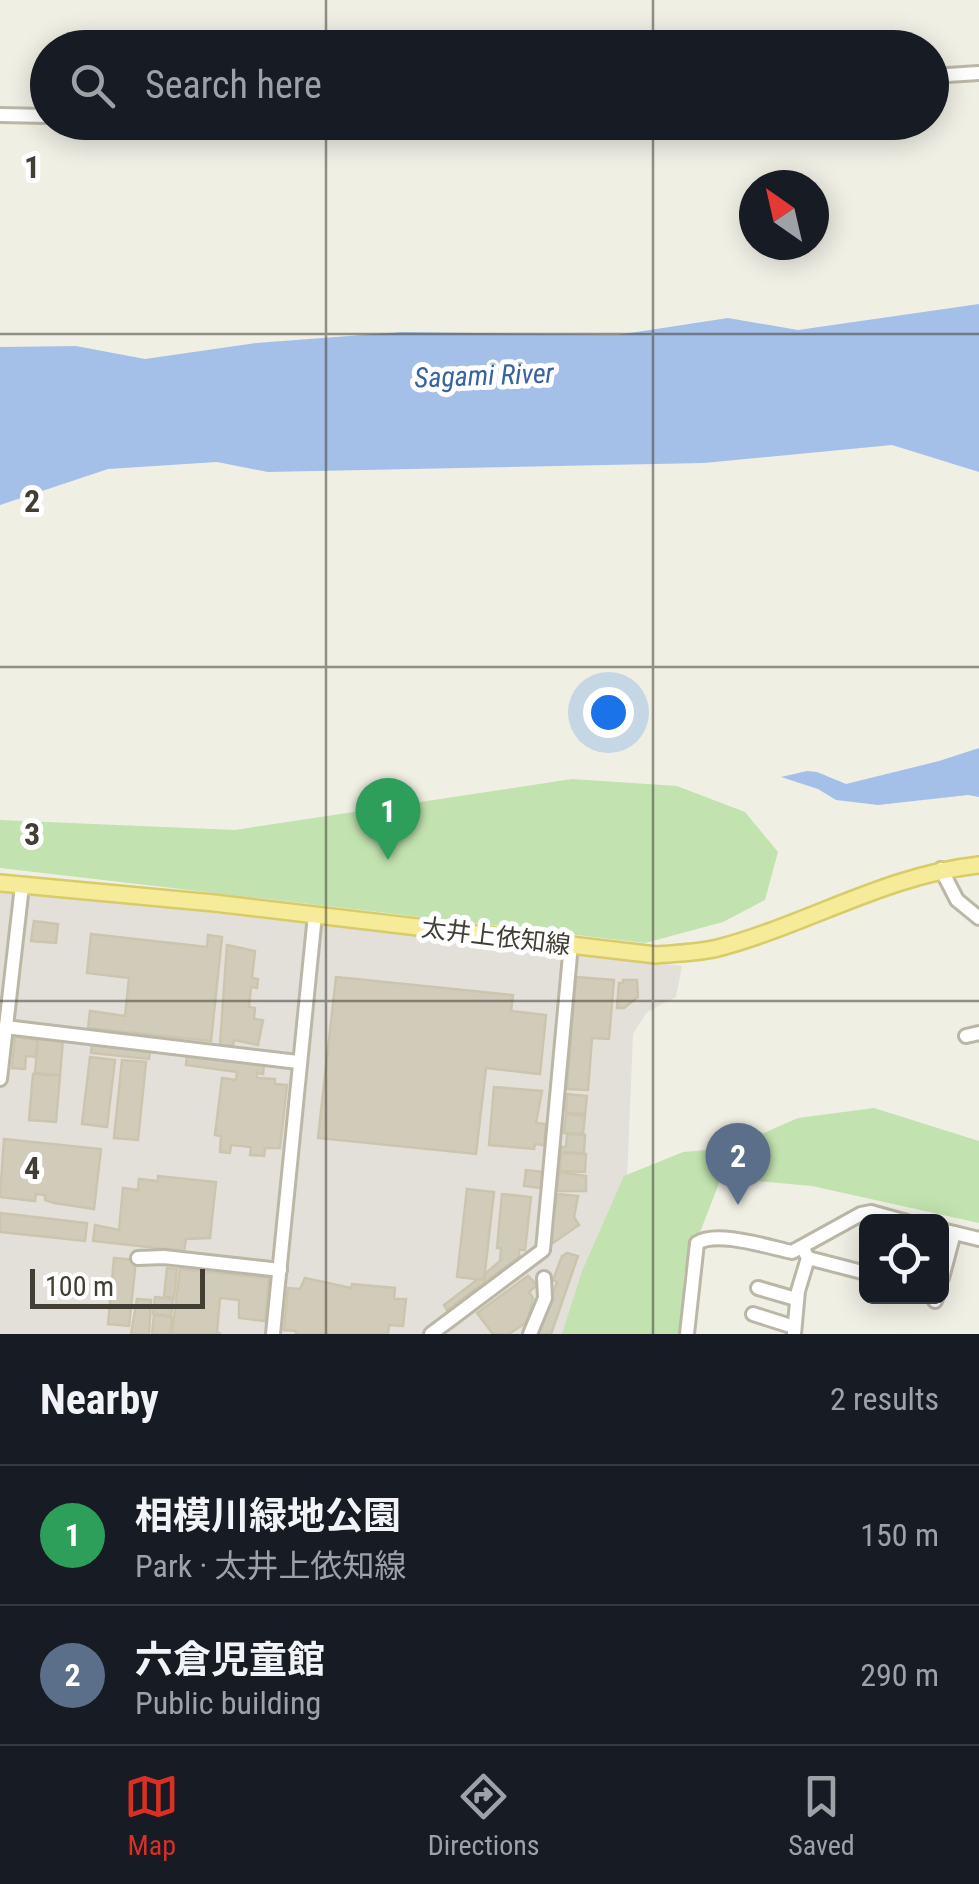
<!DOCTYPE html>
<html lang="en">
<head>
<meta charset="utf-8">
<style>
	body { margin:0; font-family:"Roboto Condensed","Noto Sans JP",sans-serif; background:#20242c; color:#f1f3f6 }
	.controls { position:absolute; right:30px; bottom:30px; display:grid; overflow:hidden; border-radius:15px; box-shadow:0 5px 25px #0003 }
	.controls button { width:90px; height:90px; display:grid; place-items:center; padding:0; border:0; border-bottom:2px solid #363941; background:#171b24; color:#f1f3f6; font:50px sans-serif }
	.compass { position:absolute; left:739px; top:170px; width:90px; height:90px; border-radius:50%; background:#171b24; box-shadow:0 5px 25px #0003; rotate:326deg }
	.scale { position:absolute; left:30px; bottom:25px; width:175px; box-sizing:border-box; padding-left:10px; border:5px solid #413f34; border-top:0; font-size:28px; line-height:35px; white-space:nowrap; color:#413f34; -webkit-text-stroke:8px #fff; paint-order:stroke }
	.you { position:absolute; left:608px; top:712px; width:35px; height:35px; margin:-25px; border:8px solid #fff; border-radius:50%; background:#1a73e8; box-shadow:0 0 0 15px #1a73e833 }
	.badge { display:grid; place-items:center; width:65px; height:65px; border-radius:50%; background:#d93025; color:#fff; font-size:32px; font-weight:700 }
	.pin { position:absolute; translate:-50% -82px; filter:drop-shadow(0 2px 5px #0008) }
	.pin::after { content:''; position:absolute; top:52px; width:35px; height:30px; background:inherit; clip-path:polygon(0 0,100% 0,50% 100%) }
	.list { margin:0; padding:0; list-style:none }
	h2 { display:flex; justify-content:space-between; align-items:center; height:130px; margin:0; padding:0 40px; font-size:42px }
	h2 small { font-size:32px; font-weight:400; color:#9ea1a6 }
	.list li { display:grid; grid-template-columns:65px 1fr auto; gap:30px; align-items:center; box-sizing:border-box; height:140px; padding:0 40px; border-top:2px solid #363941 }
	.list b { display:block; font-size:38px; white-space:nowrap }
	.list p { margin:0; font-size:32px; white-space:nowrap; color:#9ea1a6 }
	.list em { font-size:32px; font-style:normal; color:#9ea1a6 }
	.icon { flex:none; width:55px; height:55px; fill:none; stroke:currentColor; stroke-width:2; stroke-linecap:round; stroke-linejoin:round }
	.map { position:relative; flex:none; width:979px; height:1334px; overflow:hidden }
	.search { position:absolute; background:#171b24; box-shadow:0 5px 25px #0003; left:30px; right:30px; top:30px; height:110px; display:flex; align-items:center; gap:25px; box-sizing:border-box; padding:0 35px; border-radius:55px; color:#9ea1a6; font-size:38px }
	.sheet { height:410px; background:#171b24 }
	nav { display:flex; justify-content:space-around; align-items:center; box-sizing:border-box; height:140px; border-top:2px solid #363941; background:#171b24; font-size:28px; color:#9ea1a6 }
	nav a { display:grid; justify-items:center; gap:5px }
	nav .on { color:#d93025 }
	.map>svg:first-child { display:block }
</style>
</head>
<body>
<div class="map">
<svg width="979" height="1334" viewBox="0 0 979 1334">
	<rect width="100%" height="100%" fill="#f0efe4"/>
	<!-- industrial -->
	<polygon fill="#e2e0d9" points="0,889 682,966 676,997 647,1012 633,1034 626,1204 584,1334 0,1334"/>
	<!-- green -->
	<g fill="#c2e2af">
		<polygon points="572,779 677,786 745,812 778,852 765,900 723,922 645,943 0,868 0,820 235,830"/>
		<polygon points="874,1108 979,1141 979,1223 812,1186 721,1178 684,1274 681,1334 562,1334 582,1271 624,1176 683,1152 729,1148 798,1118"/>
	</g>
	<!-- water -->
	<g fill="#a4c0e9">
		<polygon points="979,304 979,472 892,445 704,463 268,472 217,462 108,469 0,505 0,347 76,346 145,359 256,343 402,332 617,335 728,318 798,330"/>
		<polygon points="979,748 979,797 968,795 878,805 836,800 818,789 781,777 807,771 817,772 846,784 939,761"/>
	</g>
	<!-- building -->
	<g fill="#d1ccba" stroke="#cbc5ae" stroke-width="2.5">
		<polygon points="34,921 58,924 56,943 31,941"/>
		<polygon points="91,934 207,947 208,935 222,937 211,1041 88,1028 90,1011 125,1016 129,978 87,973"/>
		<polygon points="227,945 255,951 252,978 258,979 257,988 251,987 249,1007 255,1008 254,1019 263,1020 258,1045 234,1040 233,1046 220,1045"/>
		<polygon points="336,977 513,995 511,1011 546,1015 540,1074 486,1068 476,1154 318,1138"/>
		<polygon points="576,977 614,980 609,1039 592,1038 588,1090 567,1089"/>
		<polygon points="623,980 637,980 638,997 624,1008 617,1008 619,983 623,983"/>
		<polygon points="15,1037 38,1040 36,1057 26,1056 25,1069 12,1068"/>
		<polygon points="38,1038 63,1040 60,1075 35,1073"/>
		<polygon points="92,1044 150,1050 149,1059 91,1053"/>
		<polygon points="187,1055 264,1064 263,1074 257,1073 257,1078 275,1079 275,1084 287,1085 280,1148 265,1148 264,1156 250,1155 251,1147 231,1145 230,1153 220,1152 221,1136 215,1135 222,1078 236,1080 237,1072 186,1065"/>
		<polygon points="90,1057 115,1060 107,1127 82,1124"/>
		<polygon points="122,1060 146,1062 138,1140 114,1138"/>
		<polygon points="33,1074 60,1076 56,1122 29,1120"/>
		<polygon points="494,1087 542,1091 536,1123 546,1124 544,1145 535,1144 534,1149 489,1145"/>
		<polygon points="567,1094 587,1096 585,1114 566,1113"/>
		<polygon points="566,1114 585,1116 583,1134 564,1133"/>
		<polygon points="567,1134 585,1135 584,1153 561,1152 561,1147 566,1147"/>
		<polygon points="4,1139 101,1149 94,1209 54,1203 45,1200 45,1195 36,1194 35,1201 0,1197"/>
		<polygon points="565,1153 586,1154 585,1172 560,1171 561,1155"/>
		<polygon points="526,1170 544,1172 542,1188 524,1186"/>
		<polygon points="559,1172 586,1176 586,1191 557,1191"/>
		<polygon points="158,1176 216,1182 210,1238 186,1239 184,1251 93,1241 95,1225 119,1230 123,1188 138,1190 139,1179 158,1181"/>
		<polygon points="467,1189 494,1192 484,1280 457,1277"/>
		<polygon points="502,1194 531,1197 525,1250 519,1250 519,1257 447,1310 444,1305 478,1279 484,1280 485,1274 500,1261 501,1248 497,1248"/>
		<polygon points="558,1194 578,1196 574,1217 579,1225 553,1243 549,1235"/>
		<polygon points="0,1213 87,1223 85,1241 0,1232"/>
		<polygon points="567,1253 578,1256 551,1334 539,1334 557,1282 553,1280 562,1256"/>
		<polygon points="114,1258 136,1260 129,1326 108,1324"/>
		<polygon points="167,1268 177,1269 174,1298 164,1297"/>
		<polygon points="180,1269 269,1278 265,1321 239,1318 239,1300 220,1298 217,1332 221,1334 172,1334"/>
		<polygon points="528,1276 537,1285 529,1292 533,1298 527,1322 509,1334 493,1334 477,1313"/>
		<polygon points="305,1278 351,1288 352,1284 395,1288 394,1299 406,1299 403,1326 389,1325 388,1334 296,1334 296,1331 284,1330 288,1288 300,1289"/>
		<polygon points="155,1297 173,1299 171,1316 153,1314"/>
		<polygon points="137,1299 151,1300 149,1334 131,1334"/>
		<polygon points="154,1315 172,1317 170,1334 152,1334"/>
	</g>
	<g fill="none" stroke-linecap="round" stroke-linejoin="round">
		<!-- minor casing -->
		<g stroke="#bbb7a7" stroke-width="18">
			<g id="minor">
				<polyline points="932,76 979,73"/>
				<polyline points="0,115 48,116"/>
				<polyline points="376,122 380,122"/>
				<polyline points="941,869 957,900 979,918"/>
				<polyline points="5,1027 298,1062"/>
				<polyline points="966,1036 979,1033"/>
				<polyline points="0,1079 22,886"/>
				<polyline points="942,1230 979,1239"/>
				<polyline points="138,1258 164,1257 280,1270"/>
				<polyline points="808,1258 866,1273"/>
				<polyline points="942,1278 954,1233"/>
				<polyline points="758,1288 796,1299"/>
				<polyline points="935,1301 937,1296"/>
				<polyline points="753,1314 794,1327"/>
				<polyline points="273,1334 315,915"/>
				<polyline points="431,1334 543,1250 571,944"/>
				<polyline points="530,1334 545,1298 544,1278"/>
				<path d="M687,1334l10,-91c20,-13 71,4 95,9l69,-38 10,-2 36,10"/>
				<polyline points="794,1334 798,1291 808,1258 802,1247"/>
			</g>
		</g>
		<!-- major casing -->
		<g stroke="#d8cb69" stroke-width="20">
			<path id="major" d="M0,883l214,20 442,52c21,-2 42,-2 62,-7 90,-24 168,-73 261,-83"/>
		</g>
		<!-- minor -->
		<use href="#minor" stroke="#fff" stroke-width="12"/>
		<!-- major -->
		<use href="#major" stroke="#f5eb98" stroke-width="15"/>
	</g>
	<!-- grid -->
	<path fill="none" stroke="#413f34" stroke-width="2.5" stroke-opacity="0.55" d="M326,0v48M653,0v48M326,122v1212M653,122v1212M0,334h979M0,667h979M0,1001h979"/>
	<g text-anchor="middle" stroke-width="10" stroke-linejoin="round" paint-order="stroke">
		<!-- street labels -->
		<g font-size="25" fill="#413f34" stroke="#fff">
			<text transform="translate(496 936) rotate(7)" y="9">太井上依知線</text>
		</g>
		<!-- water labels -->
		<g font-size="28" font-style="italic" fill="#3763a3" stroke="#fff">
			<text transform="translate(484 375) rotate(-2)" y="10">Sagami River</text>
		</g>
	</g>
	<g font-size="32" text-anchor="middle" font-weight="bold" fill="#413f34" stroke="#fff" stroke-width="10" stroke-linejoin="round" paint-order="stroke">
		<text x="32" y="178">1</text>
		<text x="32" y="512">2</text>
		<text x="32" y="845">3</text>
		<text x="32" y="1179">4</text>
	</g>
</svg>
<div class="controls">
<button><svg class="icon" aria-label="locate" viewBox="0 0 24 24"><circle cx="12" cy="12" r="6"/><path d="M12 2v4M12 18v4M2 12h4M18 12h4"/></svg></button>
</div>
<svg class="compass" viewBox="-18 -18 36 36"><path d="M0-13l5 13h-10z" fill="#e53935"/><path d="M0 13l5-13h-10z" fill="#9ea1a6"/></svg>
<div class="scale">100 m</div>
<div class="you"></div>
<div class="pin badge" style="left:388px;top:860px;background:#2e9e5b">1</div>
<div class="pin badge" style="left:738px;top:1205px;background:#5c6f8a">2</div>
<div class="search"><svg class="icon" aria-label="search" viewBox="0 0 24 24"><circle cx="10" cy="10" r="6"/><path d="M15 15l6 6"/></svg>Search here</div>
</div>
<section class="sheet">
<h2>Nearby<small>2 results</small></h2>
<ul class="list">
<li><span class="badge" style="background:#2e9e5b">1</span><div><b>相模川緑地公園</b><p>Park · 太井上依知線</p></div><em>150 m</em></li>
<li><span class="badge" style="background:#5c6f8a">2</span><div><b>六倉児童館</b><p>Public building</p></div><em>290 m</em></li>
</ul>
</section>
<nav>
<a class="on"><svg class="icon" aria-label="map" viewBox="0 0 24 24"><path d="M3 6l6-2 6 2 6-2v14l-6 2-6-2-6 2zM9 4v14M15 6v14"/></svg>Map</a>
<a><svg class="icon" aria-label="directions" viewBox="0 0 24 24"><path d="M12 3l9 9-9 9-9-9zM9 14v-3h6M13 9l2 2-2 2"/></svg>Directions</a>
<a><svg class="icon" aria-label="saved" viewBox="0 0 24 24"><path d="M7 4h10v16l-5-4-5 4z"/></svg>Saved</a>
</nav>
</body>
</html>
